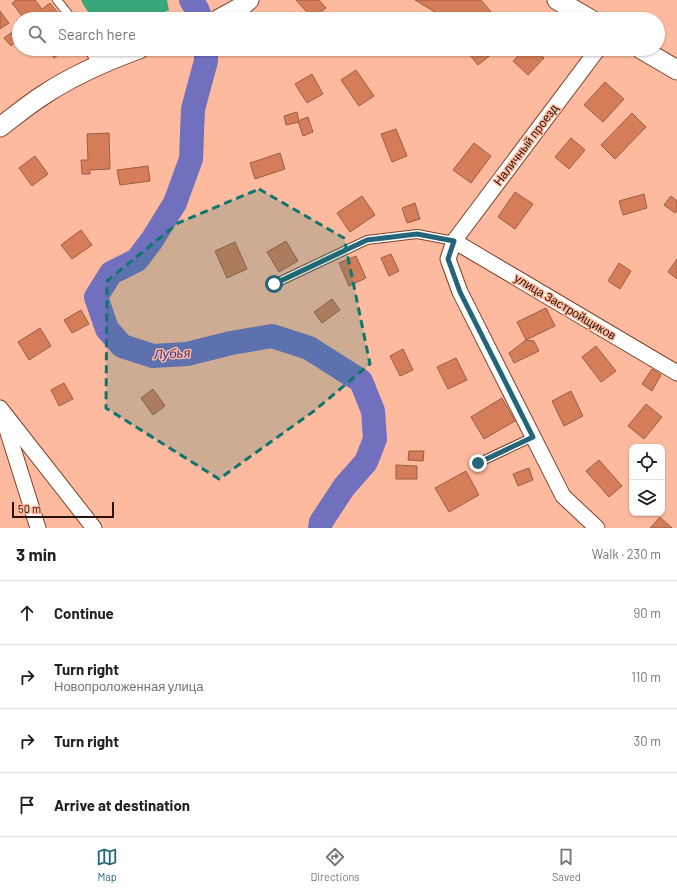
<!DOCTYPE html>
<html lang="en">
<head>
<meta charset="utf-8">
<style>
	body { margin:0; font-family:Barlow,sans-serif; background:#f2f2f2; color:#202124 }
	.controls { position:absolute; right:12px; bottom:12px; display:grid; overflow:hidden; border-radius:8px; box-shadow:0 1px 3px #0004 }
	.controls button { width:36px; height:36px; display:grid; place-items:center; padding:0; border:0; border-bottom:1px solid #e0e0e0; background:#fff; color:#202124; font:20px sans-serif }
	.scale { position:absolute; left:12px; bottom:10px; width:102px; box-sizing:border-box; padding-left:4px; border:2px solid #2b1208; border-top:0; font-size:11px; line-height:14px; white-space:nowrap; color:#2b1208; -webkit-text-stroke:3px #feba9e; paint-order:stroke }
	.stop { position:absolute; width:12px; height:12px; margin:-9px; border:3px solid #256579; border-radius:50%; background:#fff }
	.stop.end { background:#256579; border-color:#fff; box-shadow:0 1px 4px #0008 }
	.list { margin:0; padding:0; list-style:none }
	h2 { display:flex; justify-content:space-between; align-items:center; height:52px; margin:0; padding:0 16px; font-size:17px }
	h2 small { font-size:13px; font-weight:400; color:#757577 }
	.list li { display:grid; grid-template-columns:26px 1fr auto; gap:12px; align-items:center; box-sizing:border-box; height:64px; padding:0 16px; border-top:1px solid #e0e0e0 }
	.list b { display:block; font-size:15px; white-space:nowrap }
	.list p { margin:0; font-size:13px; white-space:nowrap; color:#757577 }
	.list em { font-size:13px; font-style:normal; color:#757577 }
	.icon { flex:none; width:22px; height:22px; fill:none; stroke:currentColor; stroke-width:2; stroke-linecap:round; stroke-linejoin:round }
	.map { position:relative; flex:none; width:677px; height:528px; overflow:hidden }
	.search { position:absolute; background:#fff; box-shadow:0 1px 3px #0004; left:12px; right:12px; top:12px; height:44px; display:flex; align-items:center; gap:10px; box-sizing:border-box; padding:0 14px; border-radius:22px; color:#757577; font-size:15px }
	.sheet { height:308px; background:#fff }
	nav { display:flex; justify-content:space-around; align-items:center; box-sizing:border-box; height:56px; border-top:1px solid #e0e0e0; background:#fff; font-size:11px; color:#757577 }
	nav a { display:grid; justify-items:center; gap:2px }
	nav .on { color:#256579 }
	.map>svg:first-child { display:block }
</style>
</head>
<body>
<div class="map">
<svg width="677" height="528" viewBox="0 0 677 528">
	<rect width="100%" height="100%" fill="#feba9e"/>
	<!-- forest -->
	<polygon fill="#3aa77b" points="81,0 167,0 169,10 149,19 93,19 84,6"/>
	<!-- water -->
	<polygon fill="#7170bf" points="179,0 203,0 207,5 187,13"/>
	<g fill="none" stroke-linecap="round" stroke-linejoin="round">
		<!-- river -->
		<g stroke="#7170bf" stroke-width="24">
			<polyline points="191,0 197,9 201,19"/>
			<polyline points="206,49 206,61 193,109 191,159 175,203 152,240 137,260 111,273 96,297 107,329 122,346 153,356 187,354 231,343 272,336 309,348 361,381 373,411 375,439 366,462 344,487 321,522 320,528"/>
		</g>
	</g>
	<!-- building -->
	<g fill="#d57d59" stroke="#9b5e45">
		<polygon points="16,0 35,0 42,9 50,3 63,19 19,19 19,24 16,21 22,16 12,3"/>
		<polygon points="296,0 319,0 326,8 313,19"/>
		<polygon points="415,0 481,0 497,19 441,19 435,12"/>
		<polygon points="0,11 9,23 0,29"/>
		<polygon points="14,31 19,39 11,46 4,38"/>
		<polygon points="48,49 66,49 54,58"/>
		<polygon points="465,49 496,49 497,50 478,65"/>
		<polygon points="525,49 534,49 544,58 528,75 513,61"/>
		<polygon points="356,70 374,96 359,106 341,80"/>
		<polygon points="312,74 323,94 307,103 295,84"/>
		<polygon points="605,82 624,99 603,122 584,105"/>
		<polygon points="297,112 299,122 286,125 284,116"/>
		<polygon points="632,113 646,127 615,159 601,145"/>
		<polygon points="308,117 313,132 303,136 298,121"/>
		<polygon points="396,129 407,156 392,162 381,134"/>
		<polygon points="109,133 110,169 90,170 90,174 82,174 81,160 88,160 87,134"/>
		<polygon points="571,138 585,150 569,169 555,157"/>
		<polygon points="474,143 491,156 471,183 453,170"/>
		<polygon points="280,153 285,169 255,179 250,163"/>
		<polygon points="35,156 48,174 32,186 19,168"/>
		<polygon points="148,166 150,181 120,185 117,170"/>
		<polygon points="515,192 533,204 515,229 498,217"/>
		<polygon points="644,194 647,208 623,215 619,201"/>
		<polygon points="362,196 375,215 350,232 337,213"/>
		<polygon points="671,196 677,201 677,211 675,213 664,205"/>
		<polygon points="415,203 420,219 407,223 402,208"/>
		<polygon points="81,230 92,245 72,259 61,245"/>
		<polygon points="286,241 298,261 279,272 267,252"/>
		<polygon points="235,242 247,269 227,278 215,251"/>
		<polygon points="391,254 399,271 389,276 381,258"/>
		<polygon points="356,256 366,278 349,286 339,263"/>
		<polygon points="677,259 677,279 668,272"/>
		<polygon points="619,263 631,271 620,289 608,281"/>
		<polygon points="332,299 340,310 322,323 314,312"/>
		<polygon points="546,308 555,326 526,340 517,322"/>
		<polygon points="81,310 89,324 72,333 64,320"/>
		<polygon points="40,328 51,346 29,360 18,342"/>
		<polygon points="526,340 534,341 539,351 514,363 509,353"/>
		<polygon points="596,346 616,371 601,382 582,357"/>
		<polygon points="403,349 413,370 400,376 390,356"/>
		<polygon points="456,358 467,380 448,389 437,367"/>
		<polygon points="652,369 661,375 652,391 642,384"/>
		<polygon points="64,383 73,399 59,406 51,390"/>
		<polygon points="153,389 165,406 153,415 141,398"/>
		<polygon points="571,391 583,416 564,426 552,401"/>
		<polygon points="502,398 515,421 484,439 471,417"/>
		<polygon points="646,404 662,417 644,439 628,426"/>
		<polygon points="409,451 424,451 423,461 408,460"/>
		<polygon points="599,460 622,486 609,497 586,471"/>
		<polygon points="396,465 417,466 417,479 396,479"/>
		<polygon points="529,468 533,480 518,486 513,474"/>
		<polygon points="466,471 479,495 449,512 435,488"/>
		<polygon points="660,517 672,528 650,528"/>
	</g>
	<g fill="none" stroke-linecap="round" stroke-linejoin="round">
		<!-- service casing -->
		<g stroke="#7b4129" stroke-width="10">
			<g id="service">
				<polyline points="57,0 72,19"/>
				<polyline points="89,49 97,66"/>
				<polyline points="274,284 367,240 417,234 454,241"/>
				<polyline points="478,463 533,437"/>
			</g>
		</g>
		<!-- minor casing -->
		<g stroke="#7b4129" stroke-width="17">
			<g id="minor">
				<polyline points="454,241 677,373"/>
				<polyline points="0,408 94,528"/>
				<polyline points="4,420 38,528"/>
				<polyline points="597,528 563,496 460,292 448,259 454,241 598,49"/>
			</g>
		</g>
		<!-- tertiary casing -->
		<g stroke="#7b4129" stroke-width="21">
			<g id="tertiary">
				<polyline points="557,0 590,19"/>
				<polyline points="219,19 239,8 249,0"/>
				<polyline points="641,49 677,70"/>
				<path d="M0,127c15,-11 29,-23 45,-33 29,-19 61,-33 94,-45"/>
			</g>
		</g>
		<!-- service -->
		<use href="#service" stroke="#fff" stroke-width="8"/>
		<!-- minor -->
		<use href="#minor" stroke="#fff" stroke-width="15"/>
		<!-- tertiary -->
		<use href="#tertiary" stroke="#fff" stroke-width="19"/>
	</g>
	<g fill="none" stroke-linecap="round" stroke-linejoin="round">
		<!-- route -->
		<polyline stroke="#256579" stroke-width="5" points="274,284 367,240 417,234 454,241 448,259 460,292 533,437 478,463"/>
	</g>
	<!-- marked area -->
	<path fill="#0f766e" fill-opacity="0.2" stroke="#0f766e" stroke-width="3" stroke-dasharray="8 5" stroke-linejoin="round" d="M259,189l85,49 26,126 -56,47 -95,68 -113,-71 1,-127 71,-58z"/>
	<g text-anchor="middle" stroke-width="3" stroke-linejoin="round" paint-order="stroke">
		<!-- street labels -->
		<g font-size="12" fill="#2b1208" stroke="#feba9e">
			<text transform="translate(526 145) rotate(-53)" y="4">Наличный проезд</text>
			<text transform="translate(565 307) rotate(31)" y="4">улица Застройщиков</text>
		</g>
		<!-- water labels -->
		<g font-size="13" font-style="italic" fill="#3e3291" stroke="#feba9e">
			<text transform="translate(172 353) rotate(-3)" y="5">Лубья</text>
		</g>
	</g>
</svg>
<div class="controls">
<button><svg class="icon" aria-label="locate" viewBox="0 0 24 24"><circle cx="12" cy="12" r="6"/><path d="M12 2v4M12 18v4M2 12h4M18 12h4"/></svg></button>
<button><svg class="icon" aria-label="layers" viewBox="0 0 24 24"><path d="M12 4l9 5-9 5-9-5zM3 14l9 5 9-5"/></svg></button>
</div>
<div class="scale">50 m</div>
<div class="stop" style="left:274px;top:284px"></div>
<div class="stop end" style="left:478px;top:463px"></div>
<div class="search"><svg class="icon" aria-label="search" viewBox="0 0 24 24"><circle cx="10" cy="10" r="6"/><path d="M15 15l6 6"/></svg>Search here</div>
</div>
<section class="sheet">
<h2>3 min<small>Walk · 230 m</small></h2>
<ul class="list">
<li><svg class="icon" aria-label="ahead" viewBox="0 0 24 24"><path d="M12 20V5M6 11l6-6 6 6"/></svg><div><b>Continue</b></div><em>90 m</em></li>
<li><svg class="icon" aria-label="right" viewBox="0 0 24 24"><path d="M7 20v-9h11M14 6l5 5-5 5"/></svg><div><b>Turn right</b><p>Новопроложенная улица</p></div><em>110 m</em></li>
<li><svg class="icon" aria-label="right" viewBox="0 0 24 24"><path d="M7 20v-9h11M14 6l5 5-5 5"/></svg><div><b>Turn right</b></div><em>30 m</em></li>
<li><svg class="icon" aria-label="arrive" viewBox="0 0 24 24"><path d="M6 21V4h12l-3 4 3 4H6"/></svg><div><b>Arrive at destination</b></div></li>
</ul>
</section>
<nav>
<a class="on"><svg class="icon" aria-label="map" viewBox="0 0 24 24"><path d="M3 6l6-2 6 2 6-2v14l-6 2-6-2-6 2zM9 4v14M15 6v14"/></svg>Map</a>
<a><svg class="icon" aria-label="directions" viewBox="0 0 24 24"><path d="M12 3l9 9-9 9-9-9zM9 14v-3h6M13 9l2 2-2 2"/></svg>Directions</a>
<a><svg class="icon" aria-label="saved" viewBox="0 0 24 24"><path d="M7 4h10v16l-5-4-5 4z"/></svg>Saved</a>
</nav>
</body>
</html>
